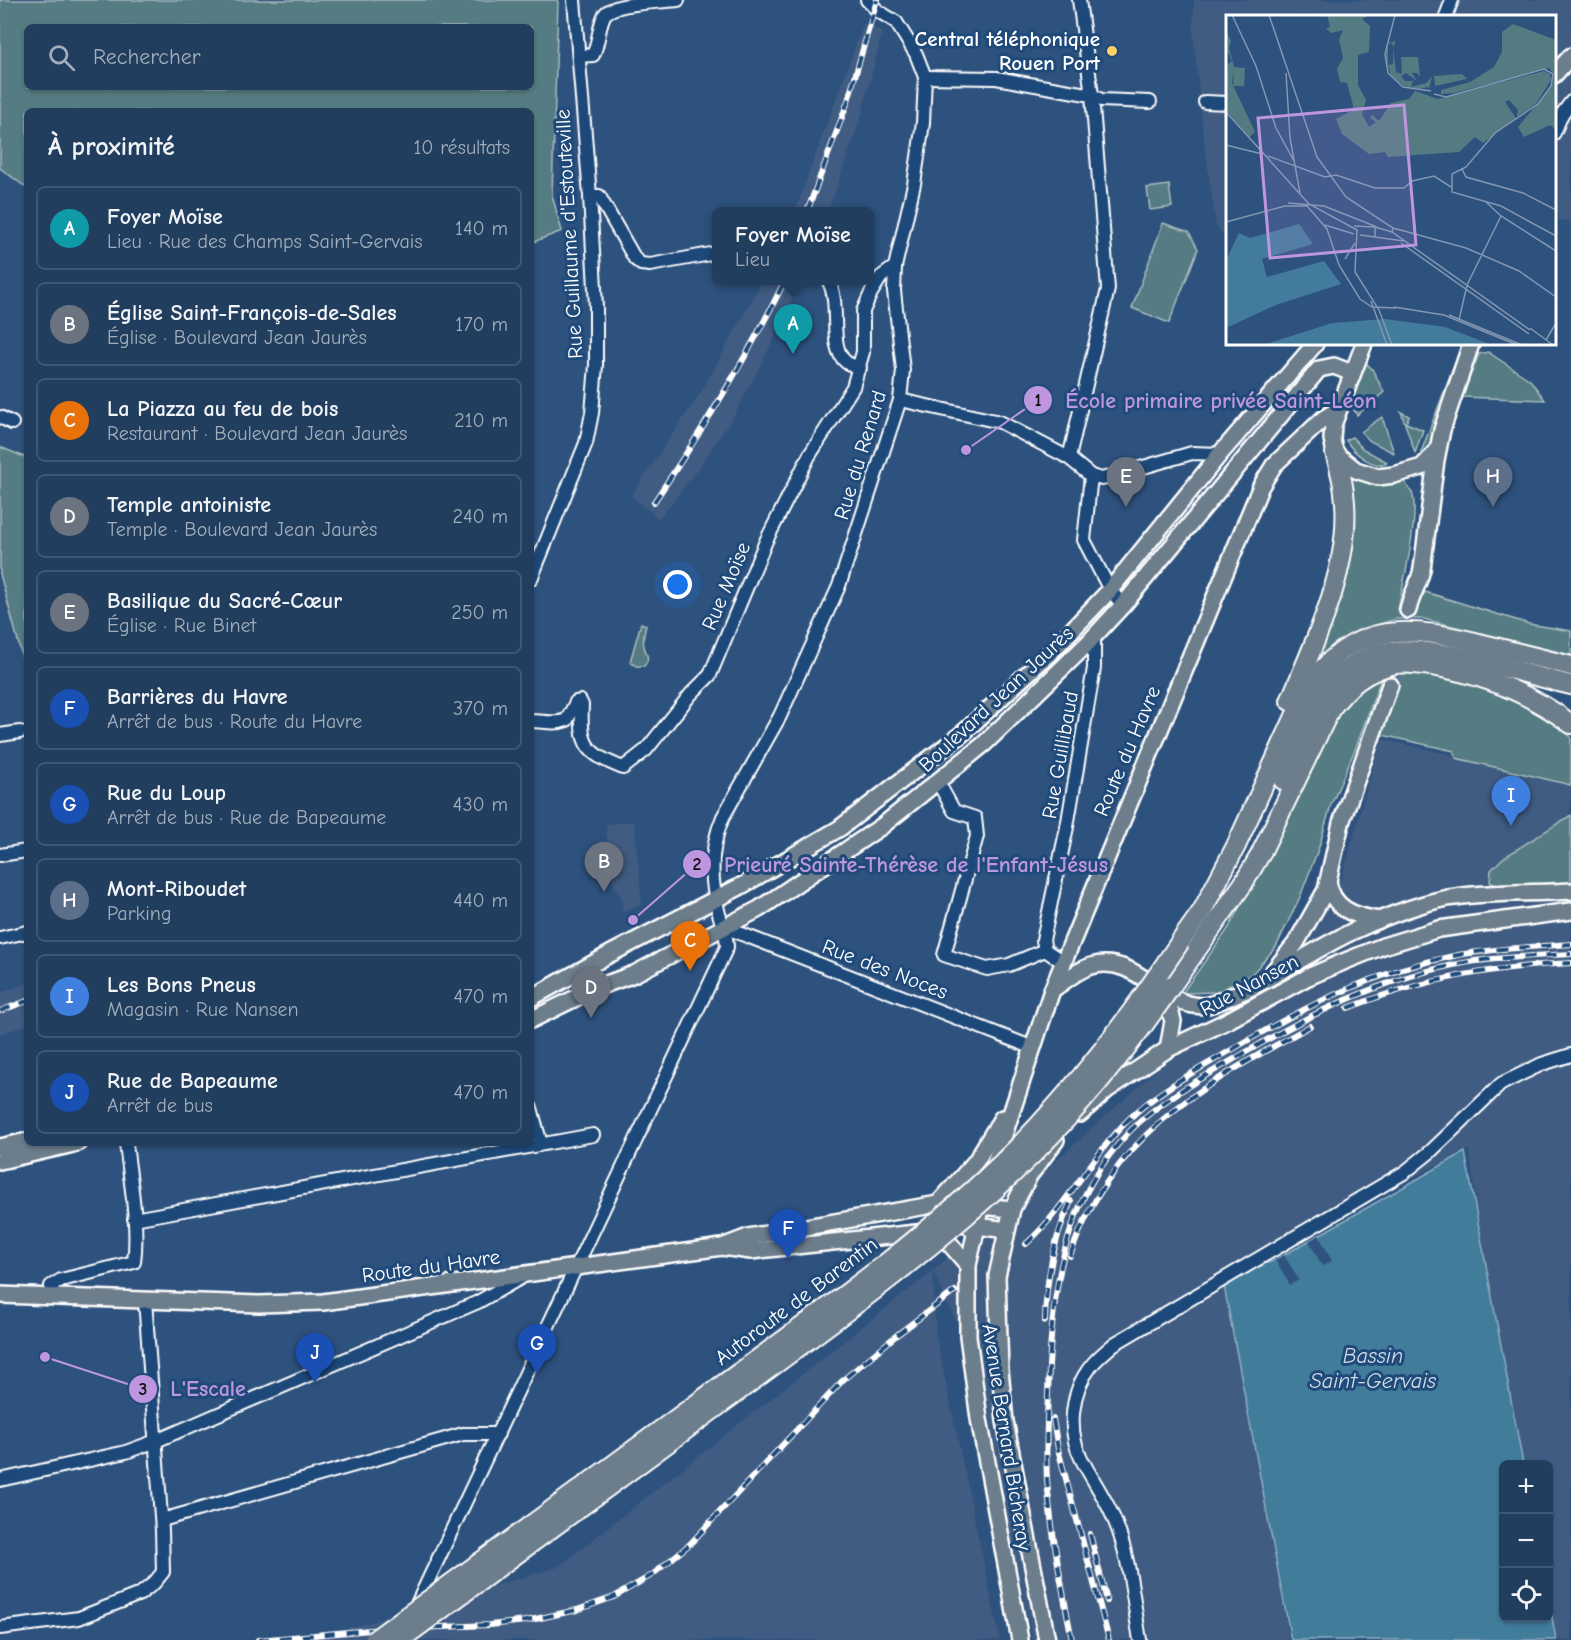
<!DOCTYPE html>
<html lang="fr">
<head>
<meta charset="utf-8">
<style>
	body { margin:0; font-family:"Comic Neue",sans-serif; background:#2e4967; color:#f1f3f6 }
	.controls { position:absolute; right:18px; bottom:18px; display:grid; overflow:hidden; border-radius:9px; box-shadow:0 2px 4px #0004 }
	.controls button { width:54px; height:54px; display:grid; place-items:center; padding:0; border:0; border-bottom:2px solid #3f5773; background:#223e5e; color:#f1f3f6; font:30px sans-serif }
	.you { position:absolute; left:678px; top:585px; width:21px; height:21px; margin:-15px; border:4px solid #fff; border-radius:50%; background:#1a73e8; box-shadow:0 0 0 9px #1a73e833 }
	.badge { display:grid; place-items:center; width:39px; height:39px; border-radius:50%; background:#e797bd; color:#fff; font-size:20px; font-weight:700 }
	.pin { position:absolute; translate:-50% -50px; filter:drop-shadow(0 2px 3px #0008) }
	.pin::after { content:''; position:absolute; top:32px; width:21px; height:18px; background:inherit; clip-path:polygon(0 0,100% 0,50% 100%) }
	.popup { position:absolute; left:712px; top:207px; width:162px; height:78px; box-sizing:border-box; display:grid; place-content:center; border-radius:9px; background:#223e5e; filter:drop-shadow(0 2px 4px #0005); font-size:20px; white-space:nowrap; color:#a2aebc }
	.popup b { font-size:22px; color:#f1f3f6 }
	.popup::after { content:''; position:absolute; left:50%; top:100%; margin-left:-12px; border:12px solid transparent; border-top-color:#223e5e }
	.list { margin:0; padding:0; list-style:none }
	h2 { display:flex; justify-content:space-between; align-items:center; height:78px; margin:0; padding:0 24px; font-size:26px }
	h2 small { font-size:20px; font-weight:400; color:#a2aebc }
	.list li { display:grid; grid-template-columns:39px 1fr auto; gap:18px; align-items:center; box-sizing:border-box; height:84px; margin:0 12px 12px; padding:0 12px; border:2px solid #3f5773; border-radius:9px }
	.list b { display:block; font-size:22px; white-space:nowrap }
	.list p { margin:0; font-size:20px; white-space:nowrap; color:#a2aebc }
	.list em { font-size:20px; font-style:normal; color:#a2aebc }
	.icon { flex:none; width:33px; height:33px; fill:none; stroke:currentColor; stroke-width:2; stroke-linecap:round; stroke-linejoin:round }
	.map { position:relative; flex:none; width:1571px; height:1640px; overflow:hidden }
	.search { position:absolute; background:#223e5e; box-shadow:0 2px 4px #0004; left:24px; top:24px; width:510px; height:66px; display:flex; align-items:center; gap:15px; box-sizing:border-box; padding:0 21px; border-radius:9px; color:#a2aebc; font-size:22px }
	.panel { position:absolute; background:#223e5e; box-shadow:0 2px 4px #0004; left:24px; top:108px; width:510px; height:1038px; border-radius:9px }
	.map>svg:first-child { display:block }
</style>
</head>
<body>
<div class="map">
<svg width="1571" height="1640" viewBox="0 0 1571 1640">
	<rect width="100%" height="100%" fill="#2e527e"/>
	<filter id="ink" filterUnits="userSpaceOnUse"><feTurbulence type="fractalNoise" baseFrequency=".0167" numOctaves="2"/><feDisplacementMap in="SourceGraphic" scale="12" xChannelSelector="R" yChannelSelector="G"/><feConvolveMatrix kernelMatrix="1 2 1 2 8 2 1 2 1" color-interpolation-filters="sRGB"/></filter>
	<g filter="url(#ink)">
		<!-- built -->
		<g fill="#405c82">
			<polygon points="1194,0 1571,0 1571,222 1555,219 1554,16 1228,16 1227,240 1216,226 1203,134 1193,31"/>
			<polygon points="864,23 882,32 862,113 833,198 828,211 795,211"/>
			<polygon points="763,280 800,281 771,345 736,412 699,468 659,519 631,496 703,389"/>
			<polygon points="1381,739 1571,782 1569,840 1571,847 1571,1640 1554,1640 1548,1607 1548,1464 1523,1464 1483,1245 1469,1150 1224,1269 1289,1640 1033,1640 967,1344 933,1272 936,1336 1000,1640 310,1640 558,1567 933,1271 1302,940 1339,888"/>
			<polygon points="634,821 642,904 621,912 623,901 607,871 609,869 605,861 602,863 596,853 602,849 600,841 607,841 606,824"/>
			<polygon points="27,983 27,1025 0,1034 0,993"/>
		</g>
		<!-- green -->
		<g fill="#547b82" stroke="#aabdc0" stroke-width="1.5" fill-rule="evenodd">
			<path d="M0,0h558l-6,195 10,36 -31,12v-132h-504v77l-27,-20zM27,27h504v60h-504z"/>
			<polygon points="1169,185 1172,207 1150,210 1147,188"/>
			<polygon points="1163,223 1189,232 1198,249 1169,323 1132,308"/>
			<polygon points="1488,352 1530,380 1545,400 1462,397 1479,354"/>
			<polygon points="1366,363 1372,369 1384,392 1357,415 1351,405"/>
			<polygon points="1455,363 1460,365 1434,441 1423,460 1421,452"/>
			<polygon points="1401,412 1409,416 1406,423 1423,430 1415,453"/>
			<polygon points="1382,417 1394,453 1370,441 1361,432"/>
			<path d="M1352,437l11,12 24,13 -1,1c-14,6 -33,-11 -40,-23z"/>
			<polygon points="0,447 27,458 27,675 0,574"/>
			<path d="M1351,473l51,5c3,6 7,10 10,15 8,19 -9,94 -14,116l15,3 12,-20 104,32 42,7v24l-147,-36h-28l-30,9 -23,11 -27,24 38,-133 1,-21z"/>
			<path d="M641,623l5,2c-1,6 -4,15 -2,21 2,9 7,12 0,20h-8l-6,-4z"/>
			<polygon points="1400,672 1427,672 1503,693 1541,712 1571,737 1571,785 1456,758 1454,751 1382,735"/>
			<polygon points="1382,676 1356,747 1331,805 1319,847 1300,897 1276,947 1252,974 1217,992 1182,993 1228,929 1297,799 1338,712 1359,686"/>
			<polygon points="1571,815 1571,886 1503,889 1490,882 1491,870 1503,858"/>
		</g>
		<!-- water -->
		<polygon fill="#427b9b" stroke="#8eb0c3" stroke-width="1.5" points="1465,1152 1523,1464 1504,1464 1504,1618 1548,1618 1549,1599 1556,1640 1291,1640 1223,1281 1275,1260"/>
		<!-- pier -->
		<g fill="#2e527e">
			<polygon points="1319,1235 1332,1261 1322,1266 1309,1241"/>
			<polygon points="1284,1255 1299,1280 1290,1285 1275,1260"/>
		</g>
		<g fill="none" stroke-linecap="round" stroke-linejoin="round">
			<!-- major-tunnel -->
			<polyline stroke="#4d6c91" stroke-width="15" stroke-dasharray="15 8" stroke-linecap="butt" points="1390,685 1408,610"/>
			<!-- minor casing -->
			<g stroke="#fff" stroke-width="16">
				<g id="minor">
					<polyline points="1446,16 1452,0"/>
					<path d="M579,56l14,-1c6,-12 6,-32 12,-41 10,-12 57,-12 73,-14"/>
					<polyline points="925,77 996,78 1092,95 1101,100 1150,102"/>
					<polyline points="1205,102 1228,103"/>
					<polyline points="1554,133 1562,114 1571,102"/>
					<polyline points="590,196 599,196 635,259 641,264 650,265 716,253"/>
					<path d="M828,280c14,23 -1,67 18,82 4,3 10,4 14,6"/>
					<polyline points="900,400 1000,422 1069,458 1091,476 1102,479 1192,453 1220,454"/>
					<polyline points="0,417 12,423"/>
					<polyline points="1069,458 1108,289 1092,95 1079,0"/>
					<polyline points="1091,476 1084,540 1110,590 1123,605"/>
					<polyline points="531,579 586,443 592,413 596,365 596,307 590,196 574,0"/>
					<path d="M531,721c13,0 23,4 36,-1l9,-18 4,-1 2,4c-2,41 4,48 41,63l23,-18 45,-56 19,-19 56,-134 43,-85 44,-69 10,-35v-41l8,-18 10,-16 14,-10"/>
					<polyline points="0,735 20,732"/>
					<polyline points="938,782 954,811 975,818 977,836 944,955 987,969 1009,965 1045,950"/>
					<polyline points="0,855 27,851"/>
					<polyline points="724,927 1031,1047"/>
					<polyline points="0,938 27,932"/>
					<polyline points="1063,962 1045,950 1043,940 1067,827 1094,668 1094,637"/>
					<polyline points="531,1108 541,1144"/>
					<polyline points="134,1219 593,1135"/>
					<path d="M50,1297l1,-11 10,-6 73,-18c5,-37 -4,-82 -8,-119"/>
					<polyline points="0,1480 126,1452 156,1441 478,1302 522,1277"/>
					<polyline points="162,1520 463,1434 498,1434"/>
					<path d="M416,1606l311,-659c0,-14 -6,-24 -9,-37 -8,-31 -8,-63 5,-93l57,-101 59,-130 61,-186 3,-30 -9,-79 1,-24 19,-83 9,-61 2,-46 -9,-23 -20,-32 -18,-11 -11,-11"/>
					<polyline points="0,1628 79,1618 140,1594 154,1583 163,1572 162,1530 145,1300"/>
					<path d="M1140,1640c-7,-40 -10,-84 -26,-121 -9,-22 -23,-41 -33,-61 -14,-28 -10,-67 10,-92 6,-8 15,-15 23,-22l291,-172 25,-20 71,-68 41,-20 29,-9"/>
				</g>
			</g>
			<!-- major casing -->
			<g stroke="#fff" stroke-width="20">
				<g id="major">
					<polyline points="1554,75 1571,56"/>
					<polyline points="1364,344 1333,425 1332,439 1335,453 1356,470 1378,477 1394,475 1422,467 1437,451"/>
					<path d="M1408,610c3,-15 11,-26 14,-41l14,-109 6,-30 29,-86"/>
					<path d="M1328,881c4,28 26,35 51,39"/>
					<polyline points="1272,973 1296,943 1326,890 1341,823 1390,685"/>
					<path d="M1052,990c12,-8 25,-20 39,-24 47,-14 74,47 117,39 13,-3 25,-10 38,-15 38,-18 73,-44 112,-61 29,-13 59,-25 90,-31 38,-7 83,-4 123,-7"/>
					<polyline points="1165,992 1173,1021 1168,1049"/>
					<polyline points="531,998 610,954 743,885 840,828 963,733 1052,651 1110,590 1220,454 1315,344"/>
					<polyline points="531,1020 598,987 634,974 759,909 882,826 984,744 1086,645 1123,605 1319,369 1334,366 1352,373"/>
					<polyline points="1080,1114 1107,1090 1168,1049 1227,1021 1308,977 1343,962 1383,946 1439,929 1571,911"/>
					<polyline points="0,1147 27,1141"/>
					<polyline points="0,1161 78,1143"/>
					<polyline points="991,1174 1052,990 1261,486 1274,465 1323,419 1337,410"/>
					<polyline points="984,1197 968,1265 968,1336 979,1419 1020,1640"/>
					<polyline points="938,1204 976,1161 1002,1118"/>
					<polyline points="970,1227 977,1226 1007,1230"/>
					<polyline points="938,1230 968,1265"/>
					<polyline points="722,1247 751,1251 925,1232"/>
					<polyline points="0,1295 259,1304 323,1302 722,1247 748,1237 938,1204 960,1204 1012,1209"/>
					<polyline points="1047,1640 1005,1421 1000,1370 997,1276 1012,1209 1029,1176 1056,1140"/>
				</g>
			</g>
			<!-- highway casing -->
			<g stroke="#fff" stroke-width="22">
				<g id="highway">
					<path d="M1290,701c25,-59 60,-133 55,-198 -1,-18 -5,-34 -10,-50"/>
					<path d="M1283,780c13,-29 24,-61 42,-86 12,-18 32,-35 53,-41 48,-13 143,21 193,32"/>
					<path d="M1180,942l22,-31 34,-65 70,-154c45,-75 106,-66 181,-47 28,7 56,14 84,21"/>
					<path d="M1172,985l71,-101 17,-29 70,-145c17,-24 37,-40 66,-46 13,-2 28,1 41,3 49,9 94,27 134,57"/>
				</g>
			</g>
			<!-- minor -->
			<use href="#minor" stroke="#1f4a7a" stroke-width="12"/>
			<!-- major -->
			<use href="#major" stroke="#6c7d8b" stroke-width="15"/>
			<!-- highway -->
			<use href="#highway" stroke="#6c7d8b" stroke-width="18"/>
			<!-- rail casing -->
			<g stroke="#fff" stroke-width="6">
				<g id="rail">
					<polyline points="807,212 848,101 877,0"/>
					<path d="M654,502c48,-71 93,-143 131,-222"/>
					<path d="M1348,1008c73,-29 146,-41 223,-45"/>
					<polyline points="0,1011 27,1001"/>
					<path d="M1026,1244c41,-37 65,-88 104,-126 29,-28 64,-46 98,-66 76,-45 142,-80 230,-97 37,-7 75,-8 113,-11"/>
					<path d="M1070,1256c43,-124 134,-171 240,-230"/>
					<path d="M1045,1321c1,-42 8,-81 26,-120"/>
					<polyline points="1053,1419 1058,1449 1109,1640"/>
					<polyline points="1090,1534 1107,1601"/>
					<polyline points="258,1640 371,1630 490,1625 526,1621 577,1610 614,1597 652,1575 690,1544 844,1379 898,1334 955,1291"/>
					<path d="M1072,1640c-10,-53 -21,-107 -25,-161 -2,-38 1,-75 2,-113 5,-87 17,-169 81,-235 34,-34 77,-56 118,-80 69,-41 141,-75 221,-89 34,-5 68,-6 102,-8"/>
				</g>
			</g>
			<!-- rail -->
			<use href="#rail" stroke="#1f4a7a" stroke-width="4" stroke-dasharray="11" stroke-linecap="butt"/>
			<!-- highway-bridge casing -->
			<g stroke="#fff" stroke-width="22" stroke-linecap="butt">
				<g id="highway-bridge">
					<path d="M374,1640c107,-79 215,-157 322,-236 109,-80 224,-159 320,-255 63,-64 114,-132 164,-207"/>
					<path d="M400,1640c108,-80 217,-160 325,-239 106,-78 214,-154 308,-247 51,-51 98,-109 139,-169"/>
				</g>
			</g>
			<!-- highway-bridge -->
			<use href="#highway-bridge" stroke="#6c7d8b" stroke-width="18"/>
		</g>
	</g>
	<!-- markers -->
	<circle fill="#ffd166" stroke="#1f4a7a" stroke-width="2" cx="1112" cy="51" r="6"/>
	<g text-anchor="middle" stroke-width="6" stroke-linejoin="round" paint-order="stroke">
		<!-- poi labels -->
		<g font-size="21" font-weight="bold" fill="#fff" stroke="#1f4a7a" text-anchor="end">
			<text x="1100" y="46">Central téléphonique<tspan x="1100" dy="24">Rouen Port</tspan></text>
		</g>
		<!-- street labels -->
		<g font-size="21" fill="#fff" stroke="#1f4a7a">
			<text transform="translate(569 234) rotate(-93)" y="7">Rue Guillaume d'Estouteville</text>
			<text transform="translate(860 455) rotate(-73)" y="7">Rue du Renard</text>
			<text transform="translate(726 586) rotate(-67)" y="7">Rue Moïse</text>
			<text transform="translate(996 699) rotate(-43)" y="7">Boulevard Jean Jaurès</text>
			<text transform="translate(1127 751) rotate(-67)" y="7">Route du Havre</text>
			<text transform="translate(1060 755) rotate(-80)" y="7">Rue Guillibaud</text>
			<text transform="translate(885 969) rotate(21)" y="7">Rue des Noces</text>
			<text transform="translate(1249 985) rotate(-28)" y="7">Rue Nansen</text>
			<text transform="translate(431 1266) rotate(-8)" y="7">Route du Havre</text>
			<text transform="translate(796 1301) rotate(-37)" y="7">Autoroute de Barentin</text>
			<text transform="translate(1007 1437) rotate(81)" y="7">Avenue Bernard Bicheray</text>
		</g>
		<!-- water labels -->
		<g font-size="22" font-style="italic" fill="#d0dee6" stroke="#1f4a7a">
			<text x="1373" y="1363">Bassin<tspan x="1373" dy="25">Saint-Gervais</tspan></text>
		</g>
	</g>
	<!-- overview -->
	<g transform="translate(1226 15)">
		<rect width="330" height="330" fill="#2e527e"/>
		<path d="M101,0h43l-8,4 8,7 -1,26 -11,3v30l8,15 -4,14 7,13 7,-5 -6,-4 2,-3 7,6 12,-18 18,-4 6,-8 23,8 106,-28 6,3 1,6 -15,24 -19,13 1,-7 -9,-10 -4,2 11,16 -33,25 -8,-6 -16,15 -71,5 -3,-5 -16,2 -27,-20 -6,-15 17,-9v-5l-6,-22 -7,-1 -3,-13 6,-11 -4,-18 4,-10 -11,3 -6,-4 4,-2zM287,9l43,16 -1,89 -5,-4 -26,12 -6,-10 33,-40 3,-13 -5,-6 -95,25 -13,1v-4l29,-8 24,-15 8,-15v-20zM0,16l5,10 -2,7 5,19 11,1 -1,18h-11l1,-18 -2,15 23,49 -6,5 -23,-27v-44l6,-5 -6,-13zM170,26l-3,6 -1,-4 -4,1v21l5,-1v-16l3,24 6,2 -1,-17h17l2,20 -3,-4h-5l5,8 -11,-8 -5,3 4,5h8l-2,6 15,-4 6,-6 -3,12 -1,-2 -8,2 -16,-3 -13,-10 -6,-20 3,-13zM236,59l5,5 -32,7 -1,-10z" fill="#547b82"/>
		<path d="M73,209l14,20 -51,15 5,18 57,-16 17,23 -65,21 -50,23v-68l13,-27 11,5zM159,304l60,8 47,18h-229l69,-22z" fill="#427b9b"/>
		<path fill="none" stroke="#8297b2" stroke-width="1.5" d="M6,0l24,51 20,62 18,33M43,0l48,142 29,40 47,31 -1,4M169,0l-10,39 3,19 15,14 28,4M60,58l4,65 10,55M208,79l12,3 98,-28 9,5 -2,12 -13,18 -43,29 -29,34M0,97l83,92 48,26 -2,42 24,38 13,35M0,130l36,9M42,141l57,21 11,-2 39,13h29l8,-7 22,-5 17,11M240,152l-14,7v18l49,14 55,30M236,154l4,8 57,16 33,17M260,187l15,14 55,35M62,188l36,3 53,21M0,207l59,-16h22l20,23 12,36 21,34 12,8 24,1M99,210l29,9M128,211l20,1M167,213l73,20 53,23 37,26M134,220l44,6M149,222v-10l17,5 138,98M175,228l128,91M119,244l10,-16M145,286l16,44M168,292l50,8 73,30M223,300l73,30M233,305l8,-35 34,-69M304,313l23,17M320,325l10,-17"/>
		<path fill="#bd96df" fill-opacity="0.15" stroke="#bd96df" stroke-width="3" d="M178,90l12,140 -146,13 -12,-140z"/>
		<rect width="330" height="330" fill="none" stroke="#fff" stroke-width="3"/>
	</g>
	<!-- callouts -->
	<path fill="none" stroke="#bd96df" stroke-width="2" d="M966 450L1038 400M633 920L697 864M45 1357L143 1389"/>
	<g fill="#bd96df" stroke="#1f4a7a" stroke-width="2">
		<circle cx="966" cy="450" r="6"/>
		<circle cx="633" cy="920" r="6"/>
		<circle cx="45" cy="1357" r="6"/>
		<circle cx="1038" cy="400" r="15"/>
		<circle cx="697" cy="864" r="15"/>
		<circle cx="143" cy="1389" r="15"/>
	</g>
	<g font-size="18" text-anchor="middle" font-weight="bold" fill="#111">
		<text x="1038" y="406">1</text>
		<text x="697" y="870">2</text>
		<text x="143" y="1395">3</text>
	</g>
	<g font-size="22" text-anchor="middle" font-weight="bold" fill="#bd96df" stroke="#1f4a7a" stroke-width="6" stroke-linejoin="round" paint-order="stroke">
		<text x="1221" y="408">École primaire privée Saint-Léon</text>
		<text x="916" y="872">Prieuré Sainte-Thérèse de l'Enfant-Jésus</text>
		<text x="208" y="1396">L'Escale</text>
	</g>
</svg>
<div class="controls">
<button>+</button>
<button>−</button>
<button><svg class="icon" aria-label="locate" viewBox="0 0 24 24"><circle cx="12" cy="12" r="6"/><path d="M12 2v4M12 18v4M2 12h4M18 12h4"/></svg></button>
</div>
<div class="you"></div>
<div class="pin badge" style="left:793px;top:354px;background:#0f9aa8">A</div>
<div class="popup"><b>Foyer Moïse</b>Lieu</div>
<div class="pin badge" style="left:604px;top:892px;background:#6b7280">B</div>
<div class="pin badge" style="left:690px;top:971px;background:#e8710a">C</div>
<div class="pin badge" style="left:591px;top:1018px;background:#6b7280">D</div>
<div class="pin badge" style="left:1126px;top:507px;background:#6b7280">E</div>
<div class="pin badge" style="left:788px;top:1259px;background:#1a4fb4">F</div>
<div class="pin badge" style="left:537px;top:1374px;background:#1a4fb4">G</div>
<div class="pin badge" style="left:1493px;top:507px;background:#5c6f8a">H</div>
<div class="pin badge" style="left:1511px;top:826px;background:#3f7fe0">I</div>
<div class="pin badge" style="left:315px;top:1383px;background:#1a4fb4">J</div>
<div class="search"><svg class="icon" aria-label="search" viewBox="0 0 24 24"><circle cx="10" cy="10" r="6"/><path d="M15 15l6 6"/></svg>Rechercher</div>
<section class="panel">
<h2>À proximité<small>10 résultats</small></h2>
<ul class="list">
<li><span class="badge" style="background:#0f9aa8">A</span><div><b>Foyer Moïse</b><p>Lieu · Rue des Champs Saint-Gervais</p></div><em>140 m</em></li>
<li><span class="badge" style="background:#6b7280">B</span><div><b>Église Saint-François-de-Sales</b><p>Église · Boulevard Jean Jaurès</p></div><em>170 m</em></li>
<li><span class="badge" style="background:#e8710a">C</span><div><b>La Piazza au feu de bois</b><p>Restaurant · Boulevard Jean Jaurès</p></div><em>210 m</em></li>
<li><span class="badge" style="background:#6b7280">D</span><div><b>Temple antoiniste</b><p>Temple · Boulevard Jean Jaurès</p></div><em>240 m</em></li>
<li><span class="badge" style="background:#6b7280">E</span><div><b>Basilique du Sacré-Cœur</b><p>Église · Rue Binet</p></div><em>250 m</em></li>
<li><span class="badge" style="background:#1a4fb4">F</span><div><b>Barrières du Havre</b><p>Arrêt de bus · Route du Havre</p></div><em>370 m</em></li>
<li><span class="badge" style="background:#1a4fb4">G</span><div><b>Rue du Loup</b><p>Arrêt de bus · Rue de Bapeaume</p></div><em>430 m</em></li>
<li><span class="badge" style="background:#5c6f8a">H</span><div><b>Mont-Riboudet</b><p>Parking</p></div><em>440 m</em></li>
<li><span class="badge" style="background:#3f7fe0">I</span><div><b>Les Bons Pneus</b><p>Magasin · Rue Nansen</p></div><em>470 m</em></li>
<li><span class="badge" style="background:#1a4fb4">J</span><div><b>Rue de Bapeaume</b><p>Arrêt de bus</p></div><em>470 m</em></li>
</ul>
</section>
</div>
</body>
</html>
